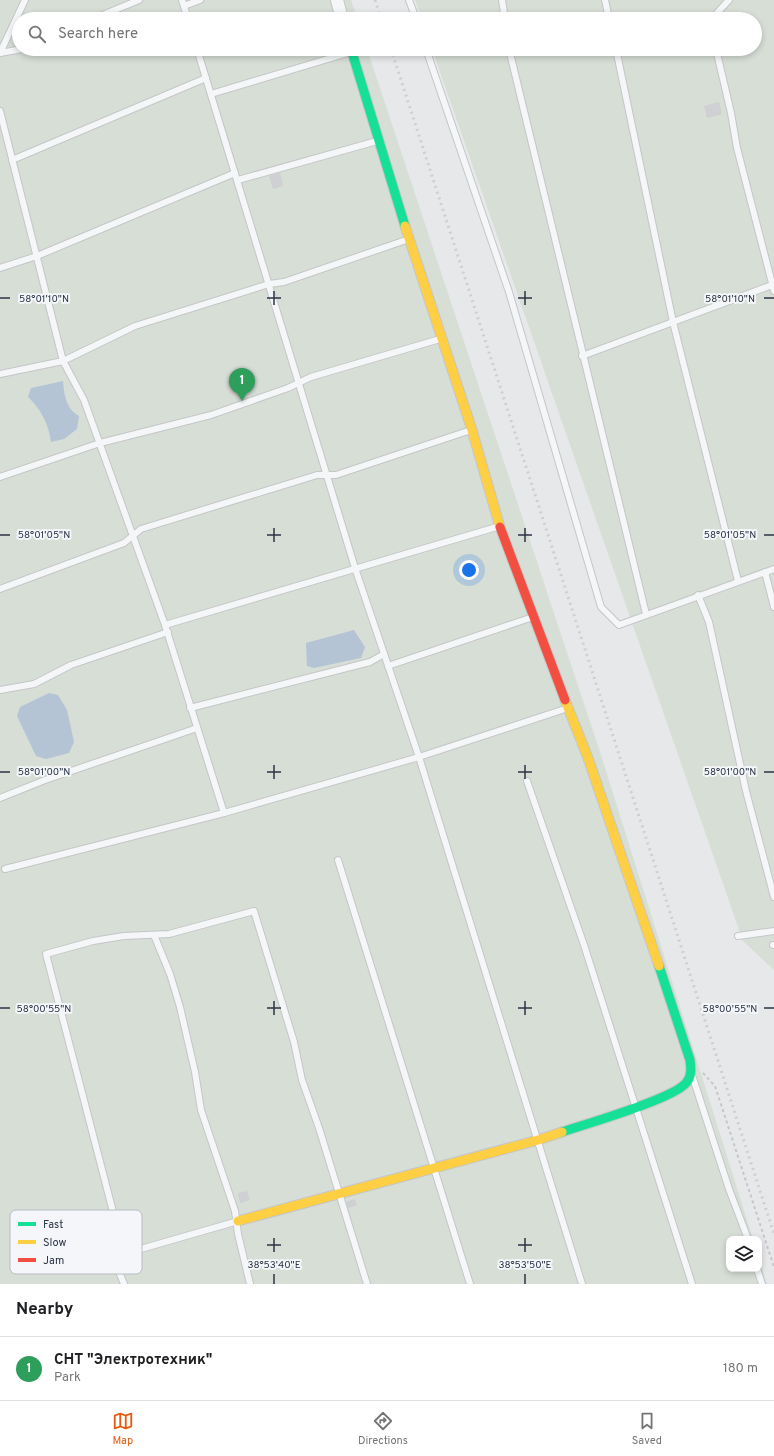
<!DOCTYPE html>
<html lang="en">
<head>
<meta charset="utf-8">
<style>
	body { margin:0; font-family:Overpass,sans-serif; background:#f6f6f6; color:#202124 }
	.controls { position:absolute; right:12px; bottom:12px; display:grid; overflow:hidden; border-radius:8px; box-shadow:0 2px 6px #0003 }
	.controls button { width:36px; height:36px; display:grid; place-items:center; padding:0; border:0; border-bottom:1px solid #e0e0e0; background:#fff; color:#202124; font:20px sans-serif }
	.you { position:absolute; left:469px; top:570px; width:14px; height:14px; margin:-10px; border:3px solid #fff; border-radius:50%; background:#1a73e8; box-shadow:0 0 0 6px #1a73e833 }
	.badge { display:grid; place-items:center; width:26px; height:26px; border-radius:50%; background:#ea580c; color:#fff; font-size:13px; font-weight:700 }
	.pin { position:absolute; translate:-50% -33px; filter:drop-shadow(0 1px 2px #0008) }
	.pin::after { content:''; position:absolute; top:21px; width:14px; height:12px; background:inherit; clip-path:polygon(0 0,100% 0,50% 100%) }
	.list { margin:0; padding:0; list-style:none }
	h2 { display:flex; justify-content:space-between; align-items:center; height:52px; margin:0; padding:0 16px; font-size:17px }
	h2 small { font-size:13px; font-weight:400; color:#757577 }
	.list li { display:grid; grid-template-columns:26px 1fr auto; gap:12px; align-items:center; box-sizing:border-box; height:64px; padding:0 16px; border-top:1px solid #e0e0e0 }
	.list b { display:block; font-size:15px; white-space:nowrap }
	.list p { margin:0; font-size:13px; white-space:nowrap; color:#757577 }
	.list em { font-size:13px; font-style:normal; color:#757577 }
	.icon { flex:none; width:22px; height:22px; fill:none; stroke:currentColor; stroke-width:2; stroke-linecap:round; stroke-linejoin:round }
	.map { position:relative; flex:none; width:774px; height:1284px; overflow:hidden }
	.search { position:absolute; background:#fff; box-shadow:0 2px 6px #0003; left:12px; right:12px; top:12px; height:44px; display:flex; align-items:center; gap:10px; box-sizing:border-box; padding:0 14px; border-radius:22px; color:#757577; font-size:15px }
	.sheet { height:116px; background:#fff }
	nav { display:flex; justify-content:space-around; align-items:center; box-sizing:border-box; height:56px; border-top:1px solid #e0e0e0; background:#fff; font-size:11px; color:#757577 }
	nav a { display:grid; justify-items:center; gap:2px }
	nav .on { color:#ea580c }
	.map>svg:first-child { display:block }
</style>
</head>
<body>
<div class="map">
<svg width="774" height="1284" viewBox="0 0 774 1284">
	<rect width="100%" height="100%" fill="#e6e8ea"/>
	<!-- green -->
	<g fill="#d6ded6">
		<polygon points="0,0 351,0 358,19 19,19 19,49 367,49 600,752 753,1239 729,1239 729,1269 759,1269 759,1257 767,1284 0,1284"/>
		<polygon points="415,0 774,0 774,970 743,941 432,49 755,49 755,19 422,19"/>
	</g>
	<!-- water -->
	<g fill="#b4c4d5">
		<path d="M63,381c1,13 3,28 16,35l-2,13 -13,10 -13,3c-2,-17 -10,-33 -23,-45l3,-9z"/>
		<polygon points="354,630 365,647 361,658 314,668 307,666 306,643"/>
		<polygon points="49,693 58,695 67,710 74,742 69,753 46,759 36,756 17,716 20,707"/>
	</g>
	<!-- building -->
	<g fill="#ced0d3">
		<polygon points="719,102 722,114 707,118 704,106"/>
		<polygon points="280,173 283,186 273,189 269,176"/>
		<polygon points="247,1191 250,1200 240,1203 238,1193"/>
		<polygon points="355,1199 357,1205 348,1208 346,1202"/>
	</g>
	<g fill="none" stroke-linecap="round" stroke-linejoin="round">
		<!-- lane casing -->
		<g stroke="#c4c6c8" stroke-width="8">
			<g id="lane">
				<polyline points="182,0 188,19"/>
				<polyline points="409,0 416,19"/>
				<polyline points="502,0 505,19"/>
				<polyline points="605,0 609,19"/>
				<polyline points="184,6 200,0"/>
				<polyline points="93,19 139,0"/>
				<polyline points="715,19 717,13 729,0"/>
				<polyline points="197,49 355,568 419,757 582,1284"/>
				<polyline points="426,49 509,292 601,607 619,625 774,569"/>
				<polyline points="509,49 646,614"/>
				<polyline points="616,49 673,322 738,581"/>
				<polyline points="716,49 731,113 737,148 774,291"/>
				<polyline points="0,53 25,0"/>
				<polyline points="0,53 22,49"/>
				<polyline points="211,94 351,52"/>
				<polyline points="0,111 63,361 84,400 165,625 224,813"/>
				<polyline points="12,160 206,78"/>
				<polyline points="238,180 377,141"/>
				<polyline points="0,268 37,256 235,173"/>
				<polyline points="582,356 772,285"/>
				<polyline points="0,374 63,361 135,326 269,284 284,282 409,239"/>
				<polyline points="0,477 100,443 211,415 288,388 311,377 440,339"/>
				<polyline points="765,572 774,607"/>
				<polyline points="0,589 124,543 141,529 317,475 336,475 471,430"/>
				<polyline points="698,595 709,622 746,791 774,897"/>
				<polyline points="165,625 500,526"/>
				<polyline points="388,666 533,617"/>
				<polyline points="0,690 34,684 71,665 168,632"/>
				<polyline points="190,708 370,662 384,654"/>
				<polyline points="527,781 584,945 692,1284"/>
				<polyline points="0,798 45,780 197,728"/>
				<polyline points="338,860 470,1284"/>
				<polyline points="5,869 224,813 419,757 568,708"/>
				<polyline points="154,935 170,974 180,1007 195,1072 201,1110 235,1211 238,1234 250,1284"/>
				<polyline points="738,936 774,931"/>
				<polyline points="773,945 774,945"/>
				<polyline points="693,1078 729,1189 748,1239"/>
				<polyline points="124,1254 46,954 93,941 124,936 169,934 254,911 294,1042 302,1080 319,1128 367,1284"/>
				<polyline points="757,1269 762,1284"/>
				<polyline points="124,1284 113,1257 238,1221"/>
			</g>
		</g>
		<!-- street casing -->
		<g stroke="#c4c6c8" stroke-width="14">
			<polyline id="street" points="337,0 342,19"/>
		</g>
		<!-- fast casing -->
		<g stroke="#c4c6c8" stroke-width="11">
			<g id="fast">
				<polyline points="351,49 405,226"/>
				<path d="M562,1132c24,-8 111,-33 124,-49 6,-6 5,-15 4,-23l-31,-94"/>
			</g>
		</g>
		<!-- slow casing -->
		<g stroke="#c4c6c8" stroke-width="11">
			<g id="slow">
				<polyline points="405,226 472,430 500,527"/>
				<polyline points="565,700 588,758 659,966"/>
				<polyline points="238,1221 538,1140 562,1132"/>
			</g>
		</g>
		<!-- jam casing -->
		<g stroke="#c4c6c8" stroke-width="11">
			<polyline id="jam" points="500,527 565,700"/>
		</g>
		<!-- path -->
		<polyline stroke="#c5c6ca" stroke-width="2" stroke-dasharray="3 3" stroke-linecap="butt" points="703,1073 715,1086 774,1267"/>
		<!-- lane -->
		<use href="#lane" stroke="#f5f6f7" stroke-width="6"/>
		<!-- street -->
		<use href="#street" stroke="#f5f6f7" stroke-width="12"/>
		<!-- fast -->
		<use href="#fast" stroke="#16e098" stroke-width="9"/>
		<!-- slow -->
		<use href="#slow" stroke="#ffcf43" stroke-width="9"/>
		<!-- jam -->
		<use href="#jam" stroke="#f24e42" stroke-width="9"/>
		<!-- rail -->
		<g stroke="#cecfd2" stroke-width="3" stroke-dasharray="2 4" stroke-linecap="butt">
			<polyline points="375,0 381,19"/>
			<polyline points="391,49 774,1234"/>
		</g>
	</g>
	<!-- ticks -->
	<path fill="none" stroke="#2b3445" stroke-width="1.5" d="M274,291v14M525,291v14M0,298h10M267,298h14M518,298h14M764,298h10M274,528v14M525,528v14M0,535h10M267,535h14M518,535h14M764,535h10M274,765v14M525,765v14M0,772h10M267,772h14M518,772h14M764,772h10M274,1001v14M525,1001v14M0,1008h10M267,1008h14M518,1008h14M764,1008h10M274,1238v14M525,1238v14M267,1245h14M518,1245h14M274,1274v10M525,1274v10"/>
	<!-- legend -->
	<rect x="10" y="1210" width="132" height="64" rx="6" fill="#f4f6f9" stroke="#b8bcc3" stroke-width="1"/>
	<rect x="18" y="1222" width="18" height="4" fill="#16e098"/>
	<rect x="18" y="1240" width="18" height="4" fill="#ffcf43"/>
	<rect x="18" y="1258" width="18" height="4" fill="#f24e42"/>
	<g font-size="11" fill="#2b3445">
		<text x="43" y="1228">Fast</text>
		<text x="43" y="1246">Slow</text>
		<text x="43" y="1264">Jam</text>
	</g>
	<g font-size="10" text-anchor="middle" fill="#2b3445" stroke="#f4f6f9" stroke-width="4" stroke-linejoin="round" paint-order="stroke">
		<text x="44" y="302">58°01'10"N</text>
		<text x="730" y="302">58°01'10"N</text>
		<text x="44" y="538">58°01'05"N</text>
		<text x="730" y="538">58°01'05"N</text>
		<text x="44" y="775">58°01'00"N</text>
		<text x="730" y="775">58°01'00"N</text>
		<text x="44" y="1012">58°00'55"N</text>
		<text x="730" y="1012">58°00'55"N</text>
		<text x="274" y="1268">38°53'40"E</text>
		<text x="525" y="1268">38°53'50"E</text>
	</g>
</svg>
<div class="controls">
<button><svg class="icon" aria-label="layers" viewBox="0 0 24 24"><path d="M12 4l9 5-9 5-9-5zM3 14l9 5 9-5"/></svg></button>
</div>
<div class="you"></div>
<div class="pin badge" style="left:242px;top:401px;background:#2e9e5b">1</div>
<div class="search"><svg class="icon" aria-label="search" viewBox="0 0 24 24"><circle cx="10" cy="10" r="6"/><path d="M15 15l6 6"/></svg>Search here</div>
</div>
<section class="sheet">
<h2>Nearby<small></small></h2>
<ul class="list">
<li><span class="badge" style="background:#2e9e5b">1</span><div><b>СНТ &quot;Электротехник&quot;</b><p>Park</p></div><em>180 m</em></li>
</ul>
</section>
<nav>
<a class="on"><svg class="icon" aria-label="map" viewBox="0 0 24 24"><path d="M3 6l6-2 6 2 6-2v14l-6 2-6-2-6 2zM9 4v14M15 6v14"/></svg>Map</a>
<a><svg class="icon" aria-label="directions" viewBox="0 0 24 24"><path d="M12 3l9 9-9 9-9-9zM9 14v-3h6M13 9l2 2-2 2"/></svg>Directions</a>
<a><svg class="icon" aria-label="saved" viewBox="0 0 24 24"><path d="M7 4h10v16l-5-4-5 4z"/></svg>Saved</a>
</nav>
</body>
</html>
